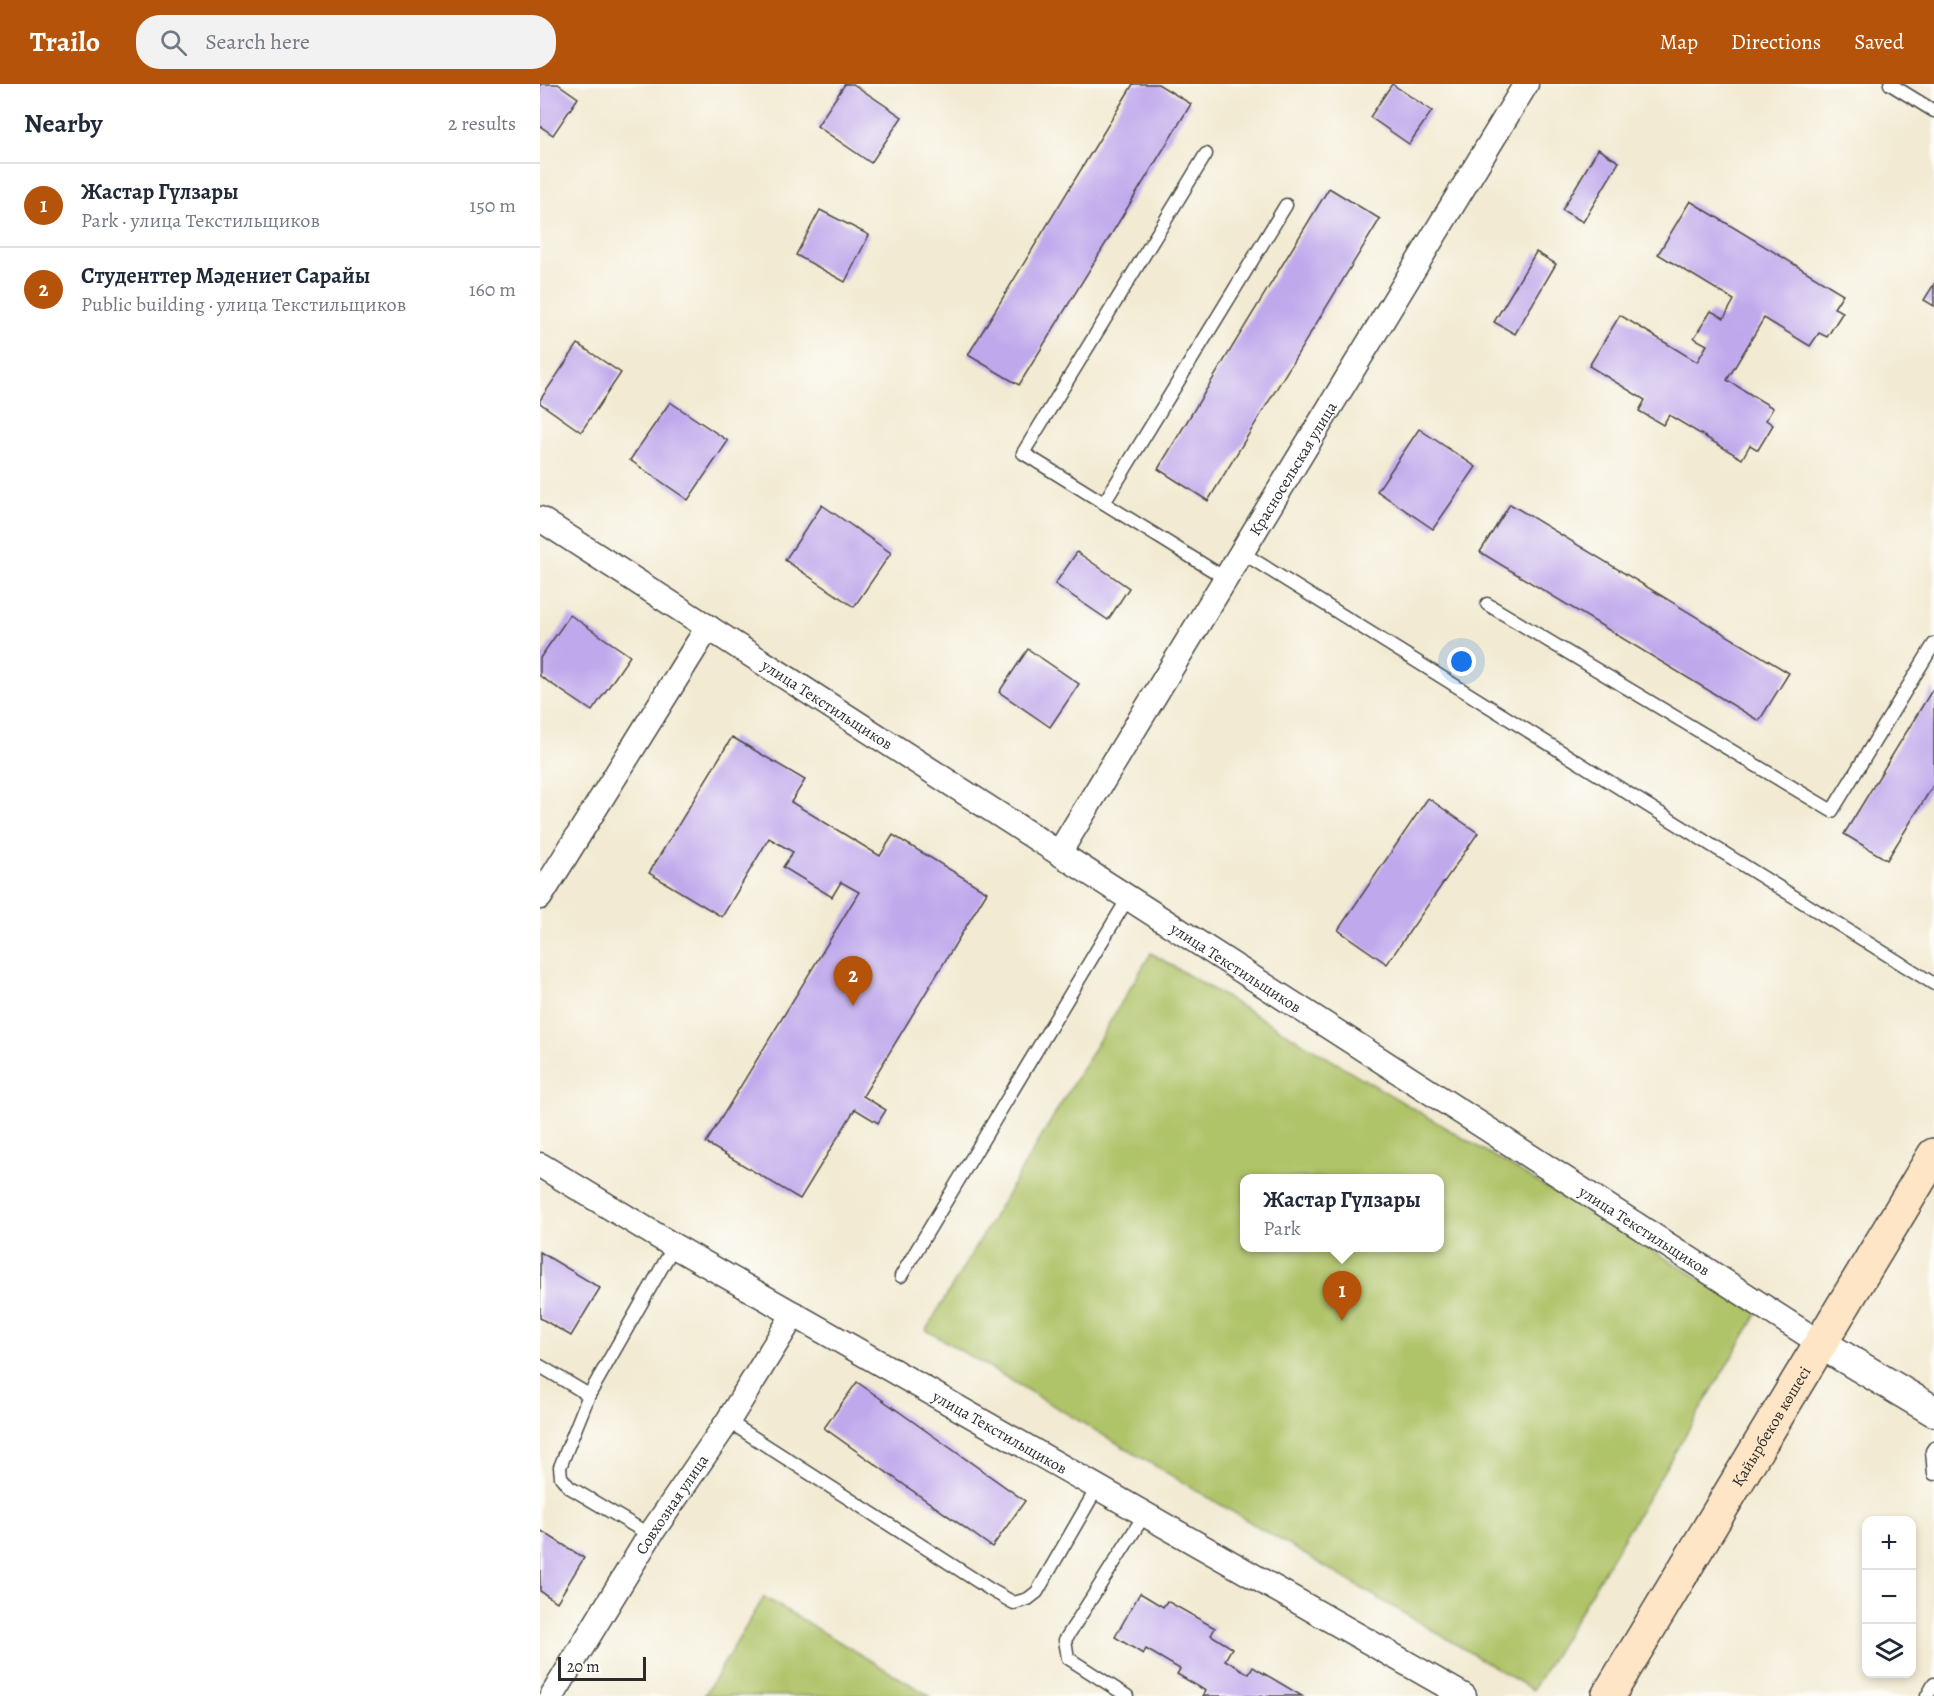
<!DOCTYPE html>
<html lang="en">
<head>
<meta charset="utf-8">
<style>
	body { margin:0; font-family:Alegreya,serif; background:#f2f2f3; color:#1f2937 }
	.controls { position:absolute; right:18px; bottom:18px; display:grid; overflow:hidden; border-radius:12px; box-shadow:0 3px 9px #0003 }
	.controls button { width:54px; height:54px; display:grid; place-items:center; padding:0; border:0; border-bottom:2px solid #e0e1e3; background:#fff; color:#1f2937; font:30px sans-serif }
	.scale { position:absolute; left:18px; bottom:15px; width:88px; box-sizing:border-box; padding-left:6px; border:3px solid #2b2b2b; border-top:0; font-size:16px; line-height:21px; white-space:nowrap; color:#2b2b2b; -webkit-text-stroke:4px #fdfcf7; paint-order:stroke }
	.you { position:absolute; left:922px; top:578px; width:21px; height:21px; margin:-15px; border:4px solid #fff; border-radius:50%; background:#1a73e8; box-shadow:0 0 0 9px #1a73e833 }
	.badge { display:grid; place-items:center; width:39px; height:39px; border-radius:50%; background:#b45309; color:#fff; font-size:20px; font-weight:700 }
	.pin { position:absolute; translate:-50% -50px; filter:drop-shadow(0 2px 3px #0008) }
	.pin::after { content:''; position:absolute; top:32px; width:21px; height:18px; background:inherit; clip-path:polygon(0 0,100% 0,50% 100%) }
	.popup { position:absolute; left:700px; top:1090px; width:204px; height:78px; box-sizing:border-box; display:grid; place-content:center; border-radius:12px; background:#fff; filter:drop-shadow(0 2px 4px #0005); font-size:20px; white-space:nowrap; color:#747a83 }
	.popup b { font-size:22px; color:#1f2937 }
	.popup::after { content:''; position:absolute; left:50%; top:100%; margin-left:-12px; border:12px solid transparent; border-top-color:#fff }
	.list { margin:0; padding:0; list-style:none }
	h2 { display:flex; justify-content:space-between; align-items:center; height:78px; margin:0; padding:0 24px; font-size:26px }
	h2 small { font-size:20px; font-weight:400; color:#747a83 }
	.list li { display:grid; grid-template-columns:39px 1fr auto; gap:18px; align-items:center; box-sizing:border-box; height:84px; padding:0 24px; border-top:2px solid #e0e1e3 }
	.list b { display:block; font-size:22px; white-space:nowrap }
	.list p { margin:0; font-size:20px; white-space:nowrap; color:#747a83 }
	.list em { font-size:20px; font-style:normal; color:#747a83 }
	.icon { flex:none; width:33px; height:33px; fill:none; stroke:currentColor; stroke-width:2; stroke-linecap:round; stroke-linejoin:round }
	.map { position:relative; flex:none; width:1394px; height:1612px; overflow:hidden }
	header { display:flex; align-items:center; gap:36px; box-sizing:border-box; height:84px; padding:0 30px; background:#b45309; color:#fff }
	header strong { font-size:28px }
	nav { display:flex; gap:33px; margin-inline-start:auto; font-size:21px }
	.search { width:420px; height:54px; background:#f2f2f3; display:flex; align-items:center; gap:15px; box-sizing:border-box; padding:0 21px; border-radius:24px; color:#747a83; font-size:22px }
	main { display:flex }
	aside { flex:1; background:#fff }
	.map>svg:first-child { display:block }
</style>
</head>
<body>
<header>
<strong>Trailo</strong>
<div class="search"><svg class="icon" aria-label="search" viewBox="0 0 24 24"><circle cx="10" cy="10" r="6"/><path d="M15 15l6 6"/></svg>Search here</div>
<nav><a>Map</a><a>Directions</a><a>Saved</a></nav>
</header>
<main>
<aside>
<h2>Nearby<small>2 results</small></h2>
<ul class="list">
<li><span class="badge">1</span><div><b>Жастар Гүлзары</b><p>Park · улица Текстильщиков</p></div><em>150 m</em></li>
<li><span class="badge">2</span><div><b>Студенттер Мәдениет Сарайы</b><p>Public building · улица Текстильщиков</p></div><em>160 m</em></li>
</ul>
</aside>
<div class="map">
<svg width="1394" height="1612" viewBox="0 0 1394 1612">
	<rect width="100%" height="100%" fill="#fdfcf7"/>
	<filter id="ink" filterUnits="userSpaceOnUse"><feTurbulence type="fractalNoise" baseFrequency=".0167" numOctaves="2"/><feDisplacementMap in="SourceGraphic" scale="12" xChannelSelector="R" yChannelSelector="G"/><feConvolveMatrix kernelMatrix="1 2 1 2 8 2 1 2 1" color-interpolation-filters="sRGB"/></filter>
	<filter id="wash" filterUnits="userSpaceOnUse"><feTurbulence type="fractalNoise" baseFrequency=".008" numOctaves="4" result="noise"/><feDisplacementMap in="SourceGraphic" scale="24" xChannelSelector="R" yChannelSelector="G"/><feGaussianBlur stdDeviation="1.35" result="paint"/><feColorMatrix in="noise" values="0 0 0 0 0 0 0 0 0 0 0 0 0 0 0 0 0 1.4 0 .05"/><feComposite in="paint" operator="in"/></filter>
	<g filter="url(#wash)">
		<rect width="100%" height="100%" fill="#f2ead2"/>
		<!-- green -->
		<g fill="#afc367" stroke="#6d7749" stroke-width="1.5" fill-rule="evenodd">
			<path d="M611,869l607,360 -225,377 -607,-360zM704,1094h196v70h-196z"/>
			<polygon points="224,1513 390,1612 164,1612"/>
		</g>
		<g id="blocks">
			<!-- building -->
			<g fill="#bfa8ec">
				<polygon points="0,0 18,0 38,14 13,51 0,42"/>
				<polygon points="305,0 313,0 362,33 331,79 277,42"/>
				<polygon points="593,0 618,0 651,20 479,301 428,271"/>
				<polygon points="852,0 892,27 869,60 830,33"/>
				<polygon points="1058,65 1079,78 1043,138 1022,126"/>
				<polygon points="789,104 840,135 668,417 618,385"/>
				<polygon points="1150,117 1303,210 1294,224 1303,228 1287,253 1279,249 1270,262 1224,234 1187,296 1233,324 1226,336 1233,341 1218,366 1210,361 1202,375 1129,331 1123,341 1099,327 1105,316 1049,282 1080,231 1157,278 1167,261 1154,254 1171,227 1184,234 1194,216 1118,170"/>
				<polygon points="280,126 329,151 305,198 256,171"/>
				<polygon points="996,168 1016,180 975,250 954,238"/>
				<polygon points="1394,200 1394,222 1384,216"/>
				<polygon points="38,260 81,289 41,348 0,319 0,316"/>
				<polygon points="130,318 188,357 148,416 90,376"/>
				<polygon points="879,345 936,383 893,445 837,407"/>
				<polygon points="970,420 1249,589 1219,637 940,468"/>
				<polygon points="282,421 351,469 314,523 245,476"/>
				<polygon points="537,468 589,504 568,536 515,500"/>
				<polygon points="30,531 90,572 52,627 0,592 0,574"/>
				<polygon points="488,565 539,600 510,643 459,608"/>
				<polygon points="1394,603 1394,700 1347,776 1304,750"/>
				<polygon points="192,653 265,696 251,718 340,772 353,751 447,808 323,1012 346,1026 338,1039 315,1025 260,1115 166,1059 319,808 301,798 292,813 243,783 253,768 229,754 182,833 109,789"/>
				<polygon points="888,714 938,749 847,880 798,846"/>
				<polygon points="0,1168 60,1204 31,1252 0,1234"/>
				<polygon points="317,1298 485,1417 452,1463 284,1344"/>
				<polygon points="0,1446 44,1474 17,1518 0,1507"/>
				<polygon points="600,1509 623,1523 627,1517 675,1544 671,1551 692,1564 685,1576 709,1590 713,1583 762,1612 663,1612 666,1607 637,1590 640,1585 606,1565 603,1570 575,1553"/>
			</g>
		</g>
	</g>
	<g filter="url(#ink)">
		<use href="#blocks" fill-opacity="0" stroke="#494844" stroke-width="1.5"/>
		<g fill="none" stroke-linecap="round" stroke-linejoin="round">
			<!-- service casing -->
			<g stroke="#494844" stroke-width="15">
				<g id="service">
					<polyline points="1350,0 1394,27"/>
					<polyline points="666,70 483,369 685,494"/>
					<polyline points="564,419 746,121"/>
					<polyline points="701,468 1394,900"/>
					<polyline points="947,520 1292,727 1394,560"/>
					<polyline points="361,1192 588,814"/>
					<polyline points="0,1282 49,1311 134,1162"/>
					<polyline points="49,1311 20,1383 21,1393 29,1403 110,1451"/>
					<polyline points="188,1337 451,1506 474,1519 488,1515 497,1508 557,1404"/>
					<polyline points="1394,1364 1392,1367 1394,1390"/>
					<polyline points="587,1612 528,1574 525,1556 605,1430"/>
					<polyline points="1387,1612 1394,1600"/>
				</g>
			</g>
			<!-- minor casing -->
			<g stroke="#494844" stroke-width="27">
				<g id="minor">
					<path id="s1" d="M0,435l1280,824"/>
					<path id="s2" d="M519,769l467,-769"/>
					<polyline points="0,813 168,543"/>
					<path id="s3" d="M0,1081l134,81 790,450"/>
					<path id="s4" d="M12,1612l98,-161 78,-114 66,-107"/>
				</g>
			</g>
			<!-- tertiary casing -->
			<g stroke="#494844" stroke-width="33">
				<polyline id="tertiary" points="1280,1259 1394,1327"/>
			</g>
			<!-- secondary casing -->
			<g stroke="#494844" stroke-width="36">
				<g id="secondary">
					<path id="s5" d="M1068,1612l326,-541"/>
				</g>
			</g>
			<!-- service -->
			<use href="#service" stroke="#fff" stroke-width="12"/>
			<!-- minor -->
			<use href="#minor" stroke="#fff" stroke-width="24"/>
			<!-- tertiary -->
			<use href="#tertiary" stroke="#fff" stroke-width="30"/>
			<!-- secondary -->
			<use href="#secondary" stroke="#fde5c5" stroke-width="33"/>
		</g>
	</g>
	<g text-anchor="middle" stroke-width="4.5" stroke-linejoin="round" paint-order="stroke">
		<!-- street labels -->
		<g font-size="16" fill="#2b2b2b" stroke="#fdfcf7">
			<text dy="6" stroke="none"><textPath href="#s2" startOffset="450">Красносельская улица</textPath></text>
			<text dy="6" stroke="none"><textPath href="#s1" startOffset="342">улица Текстильщиков</textPath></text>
			<text dy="6" stroke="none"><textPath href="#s1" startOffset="828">улица Текстильщиков</textPath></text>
			<text dy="6" stroke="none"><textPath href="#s1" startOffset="1314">улица Текстильщиков</textPath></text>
			<text dy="6" stroke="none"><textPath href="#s5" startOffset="315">Қайырбеков көшесі</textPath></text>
			<text dy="6" stroke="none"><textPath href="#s3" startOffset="532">улица Текстильщиков</textPath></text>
			<text dy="6" stroke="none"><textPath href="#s4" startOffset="226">Совхозная улица</textPath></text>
		</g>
	</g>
</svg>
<div class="controls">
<button>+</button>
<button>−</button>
<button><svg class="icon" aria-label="layers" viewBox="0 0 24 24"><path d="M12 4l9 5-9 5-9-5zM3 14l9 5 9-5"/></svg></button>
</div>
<div class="scale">20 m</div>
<div class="you"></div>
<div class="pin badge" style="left:802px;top:1237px">1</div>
<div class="popup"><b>Жастар Гүлзары</b>Park</div>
<div class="pin badge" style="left:313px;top:922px">2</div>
</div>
</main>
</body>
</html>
